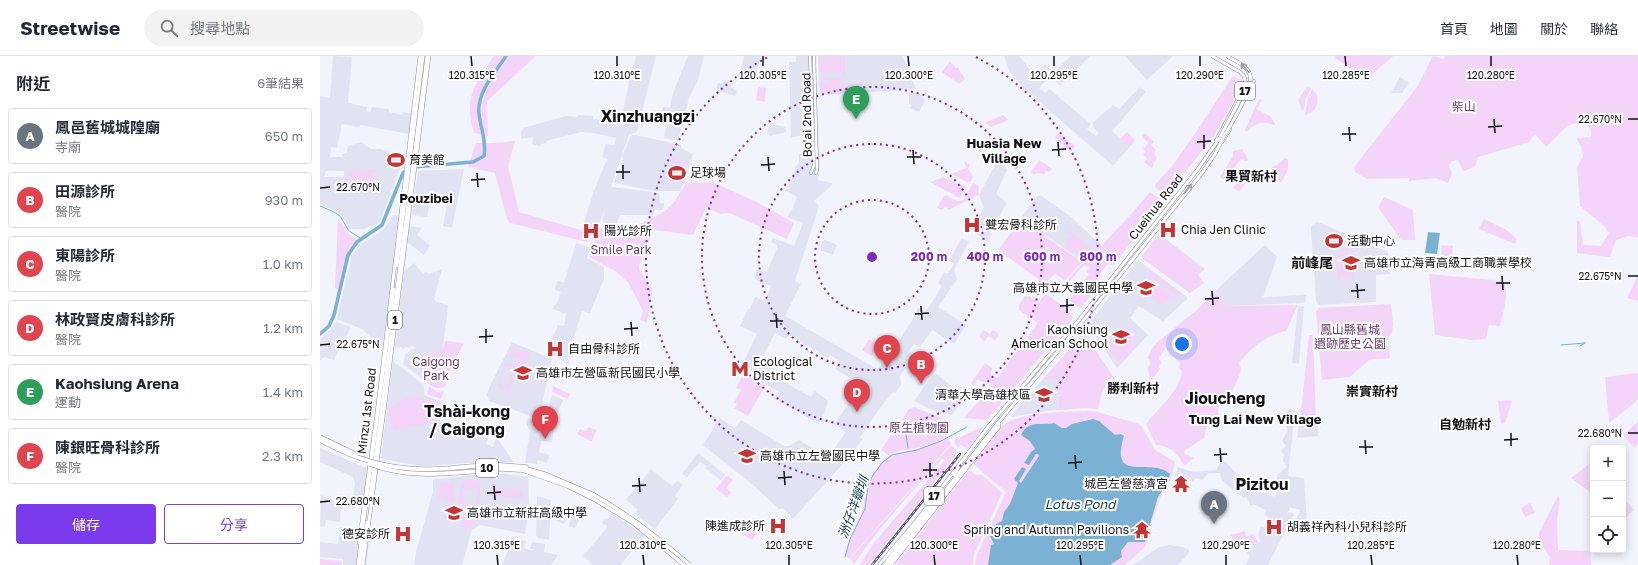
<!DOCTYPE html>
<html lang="zh-TW">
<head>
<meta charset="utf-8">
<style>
	body { margin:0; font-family:"Golos Text","Noto Sans TC",sans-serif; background:#f2f2f3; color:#1f2937 }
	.controls { position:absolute; right:12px; bottom:12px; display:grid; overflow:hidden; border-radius:4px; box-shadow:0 2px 10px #0003 }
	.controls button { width:36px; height:36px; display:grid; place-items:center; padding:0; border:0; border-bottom:1px solid #e0e1e3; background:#fff; color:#1f2937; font:20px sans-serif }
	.you { position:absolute; left:862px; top:288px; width:14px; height:14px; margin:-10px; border:3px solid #fff; border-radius:50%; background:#1a73e8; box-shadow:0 0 0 6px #1a73e833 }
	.badge { display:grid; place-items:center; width:26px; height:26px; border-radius:50%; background:#7c3aed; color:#fff; font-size:13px; font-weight:700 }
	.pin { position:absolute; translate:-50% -33px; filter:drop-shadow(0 1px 2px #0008) }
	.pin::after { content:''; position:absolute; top:21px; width:14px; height:12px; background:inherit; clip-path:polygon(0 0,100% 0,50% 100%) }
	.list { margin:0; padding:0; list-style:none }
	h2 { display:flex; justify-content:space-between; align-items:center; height:52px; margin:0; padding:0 16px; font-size:17px }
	h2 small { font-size:13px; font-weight:400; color:#747a83 }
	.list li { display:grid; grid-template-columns:26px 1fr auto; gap:12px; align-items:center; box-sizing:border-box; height:56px; margin:0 8px 8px; padding:0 8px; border:1px solid #e0e1e3; border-radius:4px }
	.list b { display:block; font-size:15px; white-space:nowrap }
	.list p { margin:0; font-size:13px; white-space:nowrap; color:#747a83 }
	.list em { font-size:13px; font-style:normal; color:#747a83 }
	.actions { display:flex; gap:8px; padding:12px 16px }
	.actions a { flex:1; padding:9px 0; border:1px solid #7c3aed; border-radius:4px; text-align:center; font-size:14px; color:#7c3aed }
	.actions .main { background:#7c3aed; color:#fff }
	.icon { flex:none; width:22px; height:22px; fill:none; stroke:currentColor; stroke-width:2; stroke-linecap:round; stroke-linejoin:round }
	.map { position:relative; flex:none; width:1318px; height:509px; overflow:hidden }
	header { display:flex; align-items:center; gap:24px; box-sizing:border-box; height:56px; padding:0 20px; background:#fff; border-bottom:1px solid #e0e1e3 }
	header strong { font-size:19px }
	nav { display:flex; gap:22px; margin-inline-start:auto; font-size:14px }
	.search { width:280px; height:36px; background:#f2f2f3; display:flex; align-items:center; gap:10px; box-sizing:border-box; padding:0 14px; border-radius:22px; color:#747a83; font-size:15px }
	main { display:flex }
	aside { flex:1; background:#fff }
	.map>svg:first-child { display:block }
</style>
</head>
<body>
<header>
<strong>Streetwise</strong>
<div class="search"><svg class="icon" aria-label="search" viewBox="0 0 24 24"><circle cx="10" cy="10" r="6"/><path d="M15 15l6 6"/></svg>搜尋地點</div>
<nav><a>首頁</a><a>地圖</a><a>關於</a><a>聯絡</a></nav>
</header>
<main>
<aside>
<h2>附近<small>6筆結果</small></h2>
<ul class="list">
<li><span class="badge" style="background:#6b7280">A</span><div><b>鳳邑舊城城隍廟</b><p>寺廟</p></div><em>650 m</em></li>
<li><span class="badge" style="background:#e0444e">B</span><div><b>田源診所</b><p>醫院</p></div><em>930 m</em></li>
<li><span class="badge" style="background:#e0444e">C</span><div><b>東陽診所</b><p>醫院</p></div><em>1.0 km</em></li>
<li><span class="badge" style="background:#e0444e">D</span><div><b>林政賢皮膚科診所</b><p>醫院</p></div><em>1.2 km</em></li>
<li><span class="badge" style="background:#2e9e5b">E</span><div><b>Kaohsiung Arena</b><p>運動</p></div><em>1.4 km</em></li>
<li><span class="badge" style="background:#e0444e">F</span><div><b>陳銀旺骨科診所</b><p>醫院</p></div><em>2.3 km</em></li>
</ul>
<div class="actions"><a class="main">儲存</a><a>分享</a></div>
</aside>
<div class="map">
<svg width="1318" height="509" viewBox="0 0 1318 509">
	<rect width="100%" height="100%" fill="#f1f3fd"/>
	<!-- built -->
	<g fill="#e1e3f2" fill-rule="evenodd">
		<path d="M13,0l19,1 -4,46 19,4 -1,4 4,1 2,-5 17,2v3l13,3 1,-3 9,2 -3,20 -49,-9 -1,2 -17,-3 -5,24 -6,-1 -1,10h12l1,-3 4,-1 1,-7 13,-4 10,7h10l23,8v10l-5,4 -20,52 -14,6h-17l-3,-10 -7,-7 -18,-8v-108l10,2zM6,115h18v6h-20z"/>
		<polygon points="316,0 336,0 317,76 309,79 291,131 339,137 340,147 344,147 344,150 342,154 334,154 334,158 331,159 300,159 297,167 290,168 282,165 286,149 277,177 262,172 274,135 287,103 282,101 286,88 294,89 296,82 274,77 261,76 226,85 227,87 221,88 220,90 212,88 213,81 201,83 201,76 203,72 246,60 257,61 258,59 273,60 273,63 281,64 281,60 301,65 310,21"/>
		<polygon points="368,0 384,0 378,24 369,42 358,85 344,82 347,67 339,65 343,51 350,52 353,37"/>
		<polygon points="424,0 440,0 437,16 421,13"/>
		<polygon points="476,0 495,0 500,113 498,124 512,127 512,129 494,145 499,150 475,225 481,228 465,260 557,313 562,307 565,308 568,305 570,299 573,299 574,293 594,261 598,252 606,255 613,245 622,230 618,227 624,216 628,217 634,208 629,205 642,182 649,186 634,214 637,223 618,251 646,269 634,288 612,274 600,291 594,288 589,295 594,300 580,320 581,329 575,337 573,336 560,352 540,381 543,383 520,411 473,463 463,452 459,453 433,429 383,389 400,362 415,372 421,364 464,390 469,390 479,384 508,401 526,376 514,368 542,329 515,313 520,305 510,299 508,302 469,279 466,283 455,277 441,304 456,312 451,319 491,341 495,335 508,345 504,358 498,368 469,350 454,343 459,336 432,320 434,316 422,310 437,278 420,270 428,253 430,253 435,241 445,245 451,230 436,224 434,219 437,213 447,216 457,192 457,189 451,186 453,182 474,190 483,167 467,161 473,152 477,141 466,135 474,120 475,111 479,107 479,98 485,97 484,79 471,81 469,6 476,6"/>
		<polygon points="498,0 583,0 596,33 506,39 499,35"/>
		<polygon points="684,0 699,0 714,19 725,8 734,16 751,0 770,0 740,30 736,26 739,21 734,17 719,32 725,37 729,33 771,68 767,73 776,80 779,77 774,72 772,67 793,49 799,53 820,31 826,36 792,75 809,92 793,110 705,33 689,15"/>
		<polygon points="805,0 853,0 827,24"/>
		<polygon points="1080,21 1089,27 1082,37 1071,37"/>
		<polygon points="404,25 409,26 412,32 417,35 415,40 396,34 398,27 402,28"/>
		<polygon points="589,37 599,37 605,44 599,56 590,52 592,49 589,48"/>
		<polygon points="450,67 465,71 466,76 450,80 447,77"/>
		<polygon points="311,79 315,79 361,89 361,92 373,98 364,128 360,135 335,135 294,127 299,113 301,113 303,103 302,101"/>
		<polygon points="677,105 687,114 676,138 687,147 670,176 672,178 668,186 651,174 664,151 659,139"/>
		<polygon points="144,113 132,172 123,170 129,139 112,137 107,161 92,159 98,115"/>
		<polygon points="720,139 751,161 780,188 763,206 701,162 717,140"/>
		<polygon points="74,159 80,161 62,291 42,273 17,263 32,199 39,190 63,174"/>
		<polygon points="998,166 1068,196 1070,218 1056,219 1056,246 998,249 996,245 991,172 992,169"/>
		<polygon points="89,170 102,172 97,179 110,190 104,199 87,186"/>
		<polygon points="503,183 517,189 513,199 500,194"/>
		<polygon points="256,187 271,192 267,202 284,211 284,223 270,257 262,255 247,303 249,304 248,309 227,295 238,269 244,270 246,258 233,253 234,249 237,248 241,236 235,234 237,225 244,227"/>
		<polygon points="945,189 957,201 943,241 986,239 985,247 907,250 894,236"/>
		<polygon points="818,204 867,241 867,243 843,265 819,250 810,262 828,279 797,312 768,269"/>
		<polygon points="94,207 103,218 106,216 109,218 122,213 114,243 117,246 128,249 123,293 106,301 103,304 96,305 103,323 83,308 85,299 90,296 90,294 94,293 95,291 90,290 90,292 85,291 84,293 81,291 79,292 75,292 84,216"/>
		<polygon points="978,250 984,250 979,308 972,307"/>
		<polygon points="16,266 31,271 14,304 4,301 0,305 0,284 12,272"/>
		<polygon points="192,286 232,303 219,363 169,345 167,339 170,330"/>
		<polygon points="73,305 104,329 104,339 122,346 118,365 130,368 132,371 130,376 133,382 138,380 153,381 151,372 155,372 158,375 163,373 168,383 167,388 173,391 177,381 193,406 166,406 101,410 62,403 61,401"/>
		<polygon points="616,318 645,340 632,359 610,353 594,345 613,319"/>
		<polygon points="723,323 738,323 739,354 726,355 692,361 691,359"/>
		<polygon points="232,339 243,344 231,371 234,373 232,386 221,385 219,396 229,399 227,407 218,404 217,408 205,407 210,375 206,367 208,362 225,369"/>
		<polygon points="971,353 975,354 968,420 984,422 987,469 985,472 975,467 980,454 970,451 968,456 974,458 948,509 926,509 930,499 926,497 930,495 929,492 941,485 938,479 941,470 944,471 948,461 944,459 946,454 933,448 931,450 926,441 924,442 916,437 902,424 900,417 889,417 882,424 875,422 874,426 855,420 858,411 874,416 896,414 900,407 906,406 927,429 955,441 960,425 957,423 957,419 967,411 963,405 964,399 961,395 966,390 962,385 968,373 960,364 966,360 965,356"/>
		<polygon points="979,367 997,367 998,380 977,382"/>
		<polygon points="0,392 46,412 47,415 44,443 33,441 35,427 33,421 0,406"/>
		<polygon points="378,397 405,419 401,424 385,412 387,410 380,406 367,421 362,418"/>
		<polygon points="331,413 352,430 357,425 363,429 355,440 358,443 335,473 315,458 318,454 306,444"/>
		<polygon points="164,418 185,418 208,421 209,453 205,478 160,469 152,474 142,509 94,509 96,496 113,436 113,424 115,423"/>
		<polygon points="1,439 21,449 20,466 6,464 5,471 0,470"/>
		<polygon points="217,440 231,444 229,484 218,482 216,479"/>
		<polygon points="232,453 249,461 253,455 262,459 255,472 249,470 251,463 248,462 244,468 232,463"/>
		<polygon points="291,457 325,480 300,509 273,509 263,500 286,473 287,470 282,467 284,463 287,464"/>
		<polygon points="20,471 50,475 46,509 23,509 23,503 0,501 0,486 18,488"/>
		<polygon points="192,482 206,485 204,492 210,494 215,494 210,493 211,488 214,486 225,488 224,496 238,499 231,509 182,509"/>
		<polygon points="849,489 863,491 869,494 869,497 858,509 813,509 839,491"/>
	</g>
	<!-- green -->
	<g fill="#f4d5f9" fill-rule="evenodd">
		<path d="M174,0h11l-26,41 -2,15 4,22 -7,-1c-11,-36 1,-48 20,-77z"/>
		<path d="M187,0h29l-49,45 1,35h-4c0,-6 -2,-13 -2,-19 -2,-24 13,-42 25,-61z"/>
		<path d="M499,0h3l2,20c6,5 14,4 19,-2l-1,-18h3v20l-8,6h11v10l-21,1 -6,-3 -1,-7 9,-1c-11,-4 -9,-15 -10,-26z"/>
		<polygon points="503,0 521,0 522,16 503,17"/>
		<polygon points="1016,0 1073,0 1047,23 1015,2"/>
		<path d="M1113,0l10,3 2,-3h193v182l-10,-2 -12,4 -6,17 -33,-4v-32h3l3,24 18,1 8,-13 -5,-7 -24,-20 -3,-39 6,-10 -2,-11 -5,-8 15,-1c1,-8 -2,-12 -8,-16l-16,5 -21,21 -11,-13 -6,8 -51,15 -3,10 -12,4 -5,-11 -6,1 -3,4 3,8 -4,10 -12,-5 -27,3v-3l-42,1 -12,-7 -1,-5 63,-80z"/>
		<polygon points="630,5 636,12 638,12 645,23 639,28 622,16"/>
		<polygon points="913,20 922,24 923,28 894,80 846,140 835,131 835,129 853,109 874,79"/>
		<polygon points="438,31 446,32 445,46 436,44"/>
		<polygon points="987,31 991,33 986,42 983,56 978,44"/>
		<path d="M992,33l5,6c2,10 -2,18 -12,20l3,-16z"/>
		<path d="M939,43l3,1 -5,9 14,8 4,7 -1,1c-10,-5 -20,-1 -27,7l-2,-2z"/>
		<polygon points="683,59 689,64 671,71 665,67"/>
		<polygon points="807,76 815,84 809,92 800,83"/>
		<polygon points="738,77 755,90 752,94 749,94 735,82"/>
		<polygon points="825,77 834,86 831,89 836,94 834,98 837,102 833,107 834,109 832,112 824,106 827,103 823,98 826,95 823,93 828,87 822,81"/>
		<polygon points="195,85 188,110 199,156 271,177 267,186 190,167 187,163 175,117 148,111 156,87 172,87"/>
		<polygon points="922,93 928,104 926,105 921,103 904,124 900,121 913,100 913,95"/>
		<polygon points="70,98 81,101 83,105 80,110 77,111 70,105 68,100"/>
		<polygon points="353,100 355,101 355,105 360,104 364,107 365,104 367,104 363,127 355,127 350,125 349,133 347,133"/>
		<polygon points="965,102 968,103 968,114 961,127 954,120 952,111 957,109"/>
		<polygon points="719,104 732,113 729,116 726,115 724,118 717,117 715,119 711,116"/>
		<polygon points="644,105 650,109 648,113 653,120 650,126 647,126 631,118 646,112"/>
		<path d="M54,113l1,3h-4c4,5 2,10 -2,13h2l1,7h-10l-1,-6 2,-1 -10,1 -5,-3 -1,-7 2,-4z"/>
		<polygon points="922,120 928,124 919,136 913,132"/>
		<polygon points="624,121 645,131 646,132 640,142 610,126"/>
		<path d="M392,126l45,20 37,21 -7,16 -55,-25 -7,-1 -4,1 -15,-6 -13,27 -39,-5 -8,16 -7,21 1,4 12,18 -5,34 -7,-3 3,-9 -15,-29 -13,-11 -26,-14 10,-29c26,2 57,-5 75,-26 4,-6 8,-13 12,-19z"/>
		<polygon points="653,127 658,129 659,139 628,154 626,151 621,154 617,152 624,140 626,139 637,145 644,144"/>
		<polygon points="830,136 842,145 842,146 793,210 788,207 777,222 779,223 777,224 770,231 766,233 764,236 770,240 761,252 759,252 750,244 769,218 766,216 769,212 764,209 750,225 748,223 780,188 782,189 813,156"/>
		<polygon points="1064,141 1093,154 1095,184 1081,184 1058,151"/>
		<path d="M18,162l9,15 9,6v3c-13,12 -14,31 -18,48l-3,-2z"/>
		<polygon points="701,163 762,206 745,225 735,217 725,228 678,194"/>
		<polygon points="1164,163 1185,173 1197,183 1195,188 1159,173"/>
		<polygon points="745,172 773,193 772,194 769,192 768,199 761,201 746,191 747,185 752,180 744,174"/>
		<polygon points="839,178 885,213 878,219 884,227 870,237 823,203 822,200"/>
		<polygon points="1031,189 1033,189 1035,223 1033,223 1032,221 1027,223 1020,221 1020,224 1018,224 1016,198 1018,198 1019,200 1023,197 1031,199"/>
		<polygon points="1122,189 1133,190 1132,202 1121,200"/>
		<polygon points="832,216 861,237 858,241 828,220"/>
		<path d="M1109,218l74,7c7,12 0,32 -3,45l-11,-1 -3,14 -14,1 -37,-5z"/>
		<polygon points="1317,221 1318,221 1318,245 1307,242"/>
		<polygon points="830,224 854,241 852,243 848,241 848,245 842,249 839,248 826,239 824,232 830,228"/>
		<path d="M894,236l13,14 71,-1 -12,26c-20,4 -35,17 -47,32 5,10 -4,19 -7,29l5,4 -3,5 -11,-1 -5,9 1,10 -6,-1 -5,4 -4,16 -20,13 1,3 9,4 -9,7c-5,-3 -4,-6 -8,-10 -5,-7 -13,-9 -21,-10l-10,-21c12,-16 34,-32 36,-53l-4,-4 3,-3 -15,-16 -7,10 2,5 -2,3 1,3 -10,14 -2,-16 2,-3v-4l-2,-2 4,-10 7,-8 3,3 -2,-3 38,-31z"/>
		<polygon points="725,237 743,250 753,261 752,263 669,362 667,364 644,362 673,328 657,324 654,331 651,327 665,307 672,312 671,319 677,322 718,267 699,254 699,249 705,240 708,241 709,240 719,247"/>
		<polygon points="1071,248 1073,269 1072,276 1068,282 1070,302 1049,304 1030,321 1002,324 996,256 999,252"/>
		<polygon points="805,270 817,280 808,291 813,286 817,289 802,307 786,294"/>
		<polygon points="663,274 670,278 673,274 678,277 678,280 675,285 668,280 665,285 659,281"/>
		<polygon points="763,278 765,278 796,325 783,333 778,353 765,352 739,354 738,323 723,323"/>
		<polygon points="989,279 993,279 996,365 980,364"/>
		<polygon points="549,283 559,289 552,300 542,294"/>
		<path d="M125,285l19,2 -12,23 -7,21c-17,6 -24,-14 -29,-26h8l2,-4 17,-8z"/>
		<polygon points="191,292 210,296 208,305 189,301"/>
		<path d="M194,303l3,1 -8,32 -3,-1 1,-3 -6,1 -3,-5 5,-20 6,-1 4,2zM186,309h3l3,3 -4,16 -4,3 -4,-4 4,-16z"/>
		<polygon points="198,304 207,306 205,313 201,312 199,320 195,319"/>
		<polygon points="1318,317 1318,344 1289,367 1285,321"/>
		<polygon points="426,319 445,330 428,360 414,352 417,348 414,346 421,334 416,332 421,322"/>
		<polygon points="109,330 117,336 124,335 121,343 107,338"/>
		<polygon points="233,330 250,338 248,343 232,336"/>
		<path d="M88,340c7,0 12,3 20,4l1,-2 9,4 -2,5 -1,12c-12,11 -27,5 -41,12 -3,-11 -7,-14 -6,-26l7,1z"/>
		<polygon points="1190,344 1192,345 1185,367 1181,368 1178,345"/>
		<path d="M595,351l30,13 1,7 3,4c-3,2 -5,7 -9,9 -16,10 -36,7 -52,15l-7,-5 28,-41z"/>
		<path d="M768,355l10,1 41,12 3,3 13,23 20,12 -4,16 -8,12 -11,31 -1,15 -7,12 -19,17h-150l2,-10 29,-63 -33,-28c7,-8 26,-36 33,-41 18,-11 60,-11 82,-12z"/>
		<polygon points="1318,366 1318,389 1314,392 1303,379"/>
		<polygon points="269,371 277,374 272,385 271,385 257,378 260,373 266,375"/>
		<polygon points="664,371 647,393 641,389 638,392 634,386 635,384 657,373"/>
		<polygon points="627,380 631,388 529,503 524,498 535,469 543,454 547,427 561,407 571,398 598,393 621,385"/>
		<path d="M631,389l7,7 -89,113h-9l13,-21 72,-84 -3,-1c-31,33 -62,67 -88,105l-4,-5z"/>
		<polygon points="1269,408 1270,436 1251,422"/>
		<polygon points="649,414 656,419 662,419 682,437 654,498 653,509 575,509"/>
		<polygon points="406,420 408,420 413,424 406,432 411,436 407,441 396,433"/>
		<path d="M148,423h5l5,4 1,-3h2l-3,39h-3v-5l-8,2 -8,-7c0,-9 -2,-27 9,-30zM143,431l6,3 9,-2 -2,9 1,9 -8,-3 -8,2 3,-9z"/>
		<polygon points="121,424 131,427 132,425 136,426 132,438 136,440 134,447 116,441"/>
		<polygon points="173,431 199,433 203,436 203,443 168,439 169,434"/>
		<polygon points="1238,440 1240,443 1237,464 1238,494 1270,495 1271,509 1229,509 1230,501 1219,484 1219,477"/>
		<polygon points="1303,441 1314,454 1303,464"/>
		<polygon points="1210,447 1215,457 1205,461 1201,452"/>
		<polygon points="144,461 154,464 150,474 141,471"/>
		<polygon points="424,468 437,478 432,484 417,475"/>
		<polygon points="925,475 926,481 933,478 938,486 924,492 921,484 915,487 911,479"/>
		<polygon points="0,503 22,505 21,509 0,509"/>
	</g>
	<!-- water -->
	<g fill="#7bb2d3">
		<polygon points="1108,176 1120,177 1117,198 1105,197"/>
		<path d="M773,363l6,2 16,14 6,-1 3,2c-15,49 27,20 46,38l-2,8 -10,15 -8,27 1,3 -4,3v2l3,2 -2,1 -3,7h-17l-7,9 1,6 -12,8h-122l3,-20 3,-1 -5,-10 4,-8 9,-5 2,-9 6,-8 8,-21 -4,-4 8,-12 4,2 -7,12 2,2 18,-27 -1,-2h-2l-7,11 -5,-2 7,-11 4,-3 -5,-8 -9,-6c7,-16 19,-9 33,-12l8,5h4l6,-4z"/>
	</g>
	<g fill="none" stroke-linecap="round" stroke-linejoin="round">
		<!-- stream -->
		<g stroke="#7bb2d3" stroke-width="1">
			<polyline points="0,150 14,156 20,160 29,175 42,183"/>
			<polyline points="1241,289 1265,287"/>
			<polyline points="1260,290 1265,287"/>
			<polyline points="586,378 588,392"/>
			<polyline points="525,501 530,483 545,453 548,430 553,419 563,406 572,399 597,394 621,385 647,371"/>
		</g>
		<!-- river -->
		<g stroke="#7bb2d3" stroke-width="3.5">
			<path d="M93,111l60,-5 11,-6c3,-16 -4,-28 -5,-43 -2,-21 16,-40 27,-57"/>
			<polyline points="0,278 9,270 14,259 28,199 37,186 62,169 83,117 87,114"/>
		</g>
		<!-- secondary casing -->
		<g stroke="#8c8f9f" stroke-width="3.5">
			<g id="secondary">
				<polyline points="490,0 494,109 491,117"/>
				<polyline points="494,0 497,114 496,117"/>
			</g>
		</g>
		<!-- primary casing -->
		<g stroke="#8c8f9f" stroke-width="4">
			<g id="primary">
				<polyline points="928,36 934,25"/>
				<polyline points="896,85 929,23"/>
				<polyline points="902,86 910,73"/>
				<polyline points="77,210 103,0"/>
				<polyline points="50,441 107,0"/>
				<polyline points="39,487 57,357 100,0"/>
				<polyline points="38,509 74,233"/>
				<polyline points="40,509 47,466"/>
				<polyline points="43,509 65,347 109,0"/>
				<polyline points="559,509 597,464 668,371 759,264 878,113 899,83"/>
				<polyline points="571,509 677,373 679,371 678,367 768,259 882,117 895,98 902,84"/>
			</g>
		</g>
		<!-- trunk casing -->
		<g stroke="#8c8f9f" stroke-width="4.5">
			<g id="trunk">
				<polyline points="634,419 640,408"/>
				<polyline points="344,489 367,509"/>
				<polyline points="564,509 611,449"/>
				<polyline points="568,509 678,367"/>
			</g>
		</g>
		<!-- motorway casing -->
		<g stroke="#8c8f9f" stroke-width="5">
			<g id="motorway">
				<polyline points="33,397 42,400"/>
				<polyline points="179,409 206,411"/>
				<polyline points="71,412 113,416 165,412 203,414 248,430 272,442"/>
				<polyline points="203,412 227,419 274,439"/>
			</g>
		</g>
		<!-- secondary -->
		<use href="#secondary" stroke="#fff" stroke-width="2.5"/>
		<!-- primary -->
		<use href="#primary" stroke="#fff" stroke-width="3"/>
		<!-- trunk -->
		<use href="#trunk" stroke="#fff" stroke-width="3.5"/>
		<!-- motorway -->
		<use href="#motorway" stroke="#fff" stroke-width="4"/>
		<!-- rail casing -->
		<g stroke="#595a62" stroke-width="2.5">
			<polyline id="rail" points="552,509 640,398"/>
		</g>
		<!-- rail -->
		<use href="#rail" stroke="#fff" stroke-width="1" stroke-dasharray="3" stroke-linecap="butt"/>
		<!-- primary-bridge casing -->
		<g stroke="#8c8f9f" stroke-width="4" stroke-linecap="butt">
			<g id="primary-bridge">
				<polyline points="892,0 920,16 924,20 926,28 923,38 899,83"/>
				<path d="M902,84c7,-13 32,-51 28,-65 -3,-10 -15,-14 -23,-19"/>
			</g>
		</g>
		<!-- trunk-bridge casing -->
		<g stroke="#8c8f9f" stroke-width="4.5" stroke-linecap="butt">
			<g id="trunk-bridge">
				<path d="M274,439c34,19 66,44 96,70"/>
				<polyline points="272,442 312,466 364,509"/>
			</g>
		</g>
		<!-- motorway-bridge casing -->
		<g stroke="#8c8f9f" stroke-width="5" stroke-linecap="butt">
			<g id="motorway-bridge">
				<polyline points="0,381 35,398"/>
				<path d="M0,384c35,20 74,31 115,29 21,-1 42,-4 64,-4"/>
				<path d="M50,408c35,14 72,10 110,7"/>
			</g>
		</g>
		<!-- primary-bridge -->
		<use href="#primary-bridge" stroke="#fff" stroke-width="3"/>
		<!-- trunk-bridge -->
		<use href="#trunk-bridge" stroke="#fff" stroke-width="3.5"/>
		<!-- motorway-bridge -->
		<use href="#motorway-bridge" stroke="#fff" stroke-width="4"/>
	</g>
	<!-- one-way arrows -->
	<defs><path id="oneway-shaft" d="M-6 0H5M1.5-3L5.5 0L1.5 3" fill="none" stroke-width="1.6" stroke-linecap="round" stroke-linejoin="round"/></defs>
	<g stroke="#9fa0a2">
		<use href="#oneway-shaft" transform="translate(925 12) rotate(-132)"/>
		<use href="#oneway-shaft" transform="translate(868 133) rotate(-50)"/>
	</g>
	<!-- ticks -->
	<path fill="none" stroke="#101117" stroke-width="1.5" d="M151,0l1,10M297,0v10M443,0v10M588,0l1,10M734,0v10M880,0v10M1025,0l1,10M1171,0v10M1174,63l1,14M1308,63h10M1029,71l1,14M1168,71l14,-1M1022,78h14M884,79v14M738,86l1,14M877,86l14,-1M593,94l1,14M732,94l14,-1M448,101l1,14M587,101h14M303,109v14M441,109l14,-1M296,116h14M157,117l1,14M151,124l14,-1M0,132l10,-1M1182,220l1,14M1308,220h10M1176,227h14M1037,228l1,14M892,235l1,14M1031,235l14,-1M747,243v14M885,243l14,-1M601,250l1,14M740,250l14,-1M456,258l1,14M595,258l14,-1M450,265h13M311,266l1,14M166,273v14M304,273l14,-1M159,281l14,-1M0,289l10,-1M1191,377v13M1308,377h10M1045,384l1,14M1184,384l14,-1M1039,391h14M900,392l1,14M755,399l1,14M894,399l13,-1M610,407v14M748,407l14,-1M603,414h14M464,415l1,14M319,422l1,14M458,422l14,-1M174,430l1,14M312,430l14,-1M167,437l14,-1M0,446l10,-1M177,499l1,10M323,499l1,10M469,499v10M614,499l1,10M760,499l1,10M906,499v10M1051,499l1,10M1197,499l1,10"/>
	<!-- distance rings -->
	<g fill="none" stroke="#7b2cbf" stroke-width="2" stroke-dasharray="2 4">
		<circle cx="552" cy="201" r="57"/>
		<circle cx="552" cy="201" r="113"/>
		<circle cx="552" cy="201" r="170"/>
		<path d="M656 1A226 226 0 1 1 448 1"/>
	</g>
	<!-- icons -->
	<defs>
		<g id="stadium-bare" transform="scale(1.38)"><path d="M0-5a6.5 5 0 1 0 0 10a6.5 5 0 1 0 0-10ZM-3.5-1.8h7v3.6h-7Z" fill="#c43534" stroke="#fff" stroke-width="2.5" paint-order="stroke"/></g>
		<g id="hospital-bare" transform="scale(1.38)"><path d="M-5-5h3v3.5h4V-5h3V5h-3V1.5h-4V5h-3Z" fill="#c43534" stroke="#fff" stroke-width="2.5" paint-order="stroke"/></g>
		<g id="school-bare" transform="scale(1.38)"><path d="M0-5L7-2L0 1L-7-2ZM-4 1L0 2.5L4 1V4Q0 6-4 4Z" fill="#c43534" stroke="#fff" stroke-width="2.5" paint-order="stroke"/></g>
		<g id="metro-bare" transform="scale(1.38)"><path d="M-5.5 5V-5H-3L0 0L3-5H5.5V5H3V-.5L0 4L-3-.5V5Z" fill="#c43534" stroke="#fff" stroke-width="2.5" paint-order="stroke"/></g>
		<g id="university-bare" transform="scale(1.38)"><path d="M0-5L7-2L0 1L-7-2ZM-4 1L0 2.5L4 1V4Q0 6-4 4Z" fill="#c43534" stroke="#fff" stroke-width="2.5" paint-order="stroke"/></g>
		<g id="temple-bare" transform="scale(1.38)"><path d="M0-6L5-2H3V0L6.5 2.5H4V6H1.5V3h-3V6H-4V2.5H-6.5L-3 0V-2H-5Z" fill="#c43534" stroke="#fff" stroke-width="2.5" paint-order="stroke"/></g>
	</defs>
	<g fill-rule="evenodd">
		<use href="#stadium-bare" x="76" y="104"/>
		<use href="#stadium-bare" x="357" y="117"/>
		<use href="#hospital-bare" x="652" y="169"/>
		<use href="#hospital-bare" x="848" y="174"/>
		<use href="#hospital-bare" x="271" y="175"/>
		<use href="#stadium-bare" x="1014" y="185"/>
		<use href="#school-bare" x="1031" y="207"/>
		<use href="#school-bare" x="826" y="232"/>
		<use href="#school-bare" x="801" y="281"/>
		<use href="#hospital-bare" x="235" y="293"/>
		<use href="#metro-bare" x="420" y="313"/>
		<use href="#school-bare" x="203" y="317"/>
		<use href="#university-bare" x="724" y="339"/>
		<use href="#school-bare" x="427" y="400"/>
		<use href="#temple-bare" x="861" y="428"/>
		<use href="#school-bare" x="134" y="457"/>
		<use href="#hospital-bare" x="458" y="470"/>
		<use href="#hospital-bare" x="954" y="471"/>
		<use href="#temple-bare" x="822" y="474"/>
		<use href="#hospital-bare" x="83" y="478"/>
	</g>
	<g text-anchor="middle" stroke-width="4" stroke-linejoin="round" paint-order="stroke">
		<!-- shield labels -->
		<g fill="#fff" stroke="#58585d" stroke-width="1">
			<rect x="915" y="26" width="20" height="18" rx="3"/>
			<rect x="68" y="255" width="14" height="18" rx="3"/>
			<rect x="156" y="403" width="22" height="18" rx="3"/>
			<rect x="604" y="431" width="20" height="18" rx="3"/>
		</g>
		<g font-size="11" font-weight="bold" fill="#101117">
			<text x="925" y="39">17</text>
			<text x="75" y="268">1</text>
			<text x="167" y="416">10</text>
			<text x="614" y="444">17</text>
		</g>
		<!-- park labels -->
		<g font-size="12" fill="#693971" stroke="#fff">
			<text x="1144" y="55">柴山</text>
			<text x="301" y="198">Smile Park</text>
			<text x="1030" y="278">鳳山縣舊城<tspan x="1030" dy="14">遺跡歷史公園</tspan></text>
			<text x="116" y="310">Caigong<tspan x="116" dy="14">Park</tspan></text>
			<text x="599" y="376">原生植物園</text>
		</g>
		<!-- street labels -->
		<g font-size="12" fill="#101117" stroke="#fff">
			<text transform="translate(487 59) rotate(-91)" y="4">Bo'ai 2nd Road</text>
			<text transform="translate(836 151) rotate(-52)" y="4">Cueihua Road</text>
			<text transform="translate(47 355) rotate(-83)" y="4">Minzu 1st Road</text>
		</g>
		<!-- poi labels -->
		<g font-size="12" fill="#101117" stroke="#fff" text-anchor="start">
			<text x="89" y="108">育美館</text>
			<text x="370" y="121">足球場</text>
			<text x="665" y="173">雙宏骨科診所</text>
			<text x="861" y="178">Chia Jen Clinic</text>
			<text x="284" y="179">陽光診所</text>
			<text x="1027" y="189">活動中心</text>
			<text x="1044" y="211">高雄市立海青高級工商職業學校</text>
			<text x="813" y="236" text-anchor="end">高雄市立大義國民中學</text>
			<text x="788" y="278" text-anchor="end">Kaohsiung<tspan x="788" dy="14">American School</tspan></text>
			<text x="248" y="297">自由骨科診所</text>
			<text x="433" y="310">Ecological<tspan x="433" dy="14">District</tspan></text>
			<text x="216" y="321">高雄市左營區新民國民小學</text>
			<text x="711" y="343" text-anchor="end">清華大學高雄校區</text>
			<text x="440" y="404">高雄市立左營國民中學</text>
			<text x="848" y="432" text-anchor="end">城邑左營慈濟宮</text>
			<text x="147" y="461">高雄市立新莊高級中學</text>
			<text x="445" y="474" text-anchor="end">陳進成診所</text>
			<text x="967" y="475">胡義祥內科小兒科診所</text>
			<text x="809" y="478" text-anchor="end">Spring and Autumn Pavilions</text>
			<text x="70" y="482" text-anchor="end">德安診所</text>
		</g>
		<!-- neighbourhood labels -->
		<g font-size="13" font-weight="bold" fill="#101117" stroke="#fff">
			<text x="684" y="92">Huasia New<tspan x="684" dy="15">Village</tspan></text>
			<text x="931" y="125">果貿新村</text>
			<text x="106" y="147">Pouzibei</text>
			<text x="813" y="337">勝利新村</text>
			<text x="1052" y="340">崇實新村</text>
			<text x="935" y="368">Tung Lai New Village</text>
			<text x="1145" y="373">自勉新村</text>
		</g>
		<!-- water labels -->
		<g font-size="13" font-style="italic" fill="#154259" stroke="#fff">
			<text x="760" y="453">Lotus Pond</text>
			<text transform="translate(533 451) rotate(-70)" y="5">洲仔洋瓣圳</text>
		</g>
		<!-- quarter labels -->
		<g font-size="14" font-weight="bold" fill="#101117" stroke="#fff">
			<text x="992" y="212">前峰尾</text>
		</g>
		<!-- district labels -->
		<g font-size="16" font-weight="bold" fill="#101117" stroke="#fff">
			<text x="328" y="66">Xinzhuangzi</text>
			<text x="905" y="348">Jioucheng</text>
			<text x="147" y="361">Tshài-kong<tspan x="147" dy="18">/ Caigong</tspan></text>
			<text x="942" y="434">Pizitou</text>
		</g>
	</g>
	<g font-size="10" text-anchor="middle" fill="#101117" stroke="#fff" stroke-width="4" stroke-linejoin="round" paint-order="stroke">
		<text x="152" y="23">120.315°E</text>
		<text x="297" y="23">120.310°E</text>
		<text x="443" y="23">120.305°E</text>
		<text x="589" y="23">120.300°E</text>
		<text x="734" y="23">120.295°E</text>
		<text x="880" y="23">120.290°E</text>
		<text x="1026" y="23">120.285°E</text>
		<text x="1171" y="23">120.280°E</text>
		<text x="1280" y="67">22.670°N</text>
		<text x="38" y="135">22.670°N</text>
		<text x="1280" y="224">22.675°N</text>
		<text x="38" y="292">22.675°N</text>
		<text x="1280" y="381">22.680°N</text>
		<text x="38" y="449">22.680°N</text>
		<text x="177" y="493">120.315°E</text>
		<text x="323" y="493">120.310°E</text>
		<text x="469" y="493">120.305°E</text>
		<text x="614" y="493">120.300°E</text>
		<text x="760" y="493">120.295°E</text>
		<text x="906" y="493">120.290°E</text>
		<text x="1051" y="493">120.285°E</text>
		<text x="1197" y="493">120.280°E</text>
	</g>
	<circle cx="552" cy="201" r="6" fill="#7b2cbf" stroke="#fff" stroke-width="2"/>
	<g font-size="12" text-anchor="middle" font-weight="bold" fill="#7b2cbf" stroke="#fff" stroke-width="4" stroke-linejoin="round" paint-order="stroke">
		<text x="609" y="205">200 m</text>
		<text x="665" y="205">400 m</text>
		<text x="722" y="205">600 m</text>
		<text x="778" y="205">800 m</text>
	</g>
</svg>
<div class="controls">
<button>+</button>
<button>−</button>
<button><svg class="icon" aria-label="locate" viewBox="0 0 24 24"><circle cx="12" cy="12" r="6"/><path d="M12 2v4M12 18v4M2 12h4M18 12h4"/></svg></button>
</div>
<div class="you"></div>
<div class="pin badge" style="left:894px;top:468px;background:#6b7280">A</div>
<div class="pin badge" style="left:601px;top:328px;background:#e0444e">B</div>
<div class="pin badge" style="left:567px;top:312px;background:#e0444e">C</div>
<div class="pin badge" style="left:537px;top:356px;background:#e0444e">D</div>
<div class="pin badge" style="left:536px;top:63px;background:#2e9e5b">E</div>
<div class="pin badge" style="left:225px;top:383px;background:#e0444e">F</div>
</div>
</main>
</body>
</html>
